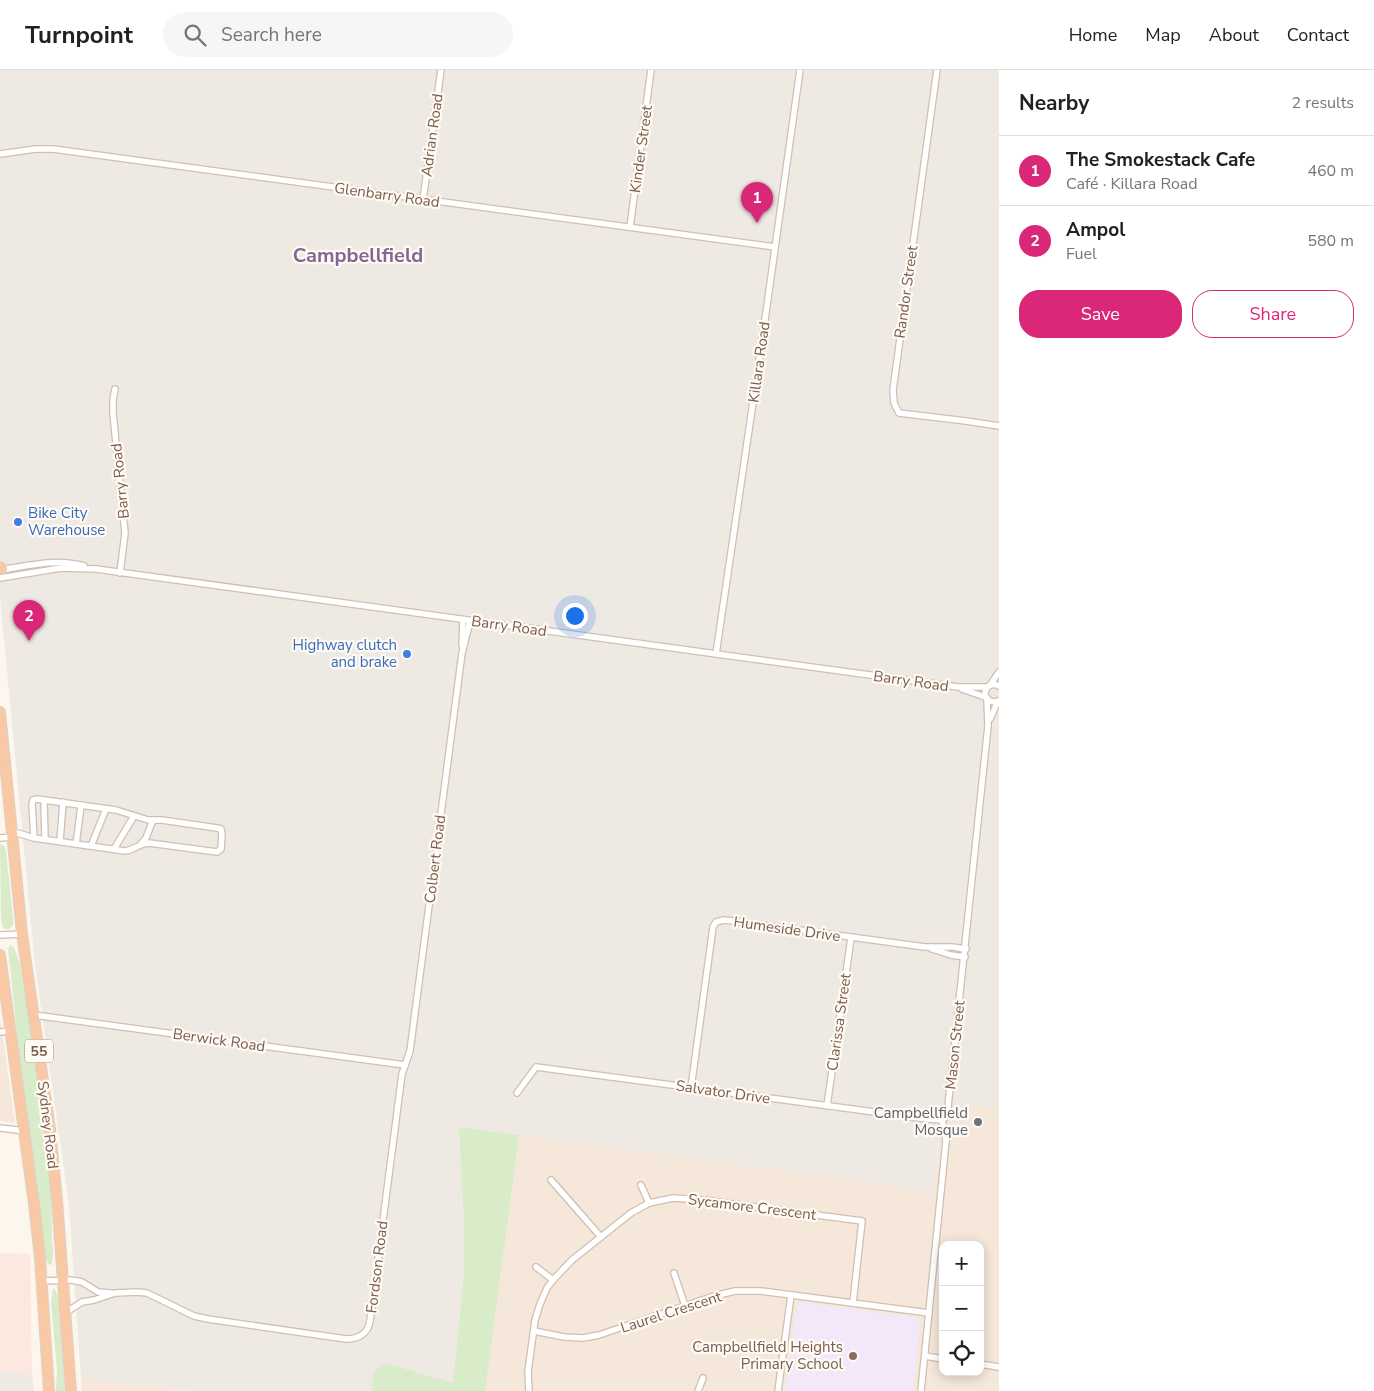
<!DOCTYPE html>
<html lang="en">
<head>
<meta charset="utf-8">
<style>
	body { margin:0; font-family:"Nunito Sans",sans-serif; background:#f6f6f6; color:#202124 }
	.controls { position:absolute; right:15px; bottom:15px; display:grid; overflow:hidden; border-radius:10px; box-shadow:0 2px 12px #0003 }
	.controls button { width:45px; height:45px; display:grid; place-items:center; padding:0; border:0; border-bottom:1px solid #e0e0e0; background:#fff; color:#202124; font:25px sans-serif }
	.you { position:absolute; left:574px; top:545px; width:18px; height:18px; margin:-12px; border:4px solid #fff; border-radius:50%; background:#1a73e8; box-shadow:0 0 0 8px #1a73e833 }
	.badge { display:grid; place-items:center; width:32px; height:32px; border-radius:50%; background:#db2777; color:#fff; font-size:16px; font-weight:700 }
	.pin { position:absolute; translate:-50% -41px; filter:drop-shadow(0 1px 2px #0008) }
	.pin::after { content:''; position:absolute; top:26px; width:18px; height:15px; background:inherit; clip-path:polygon(0 0,100% 0,50% 100%) }
	.list { margin:0; padding:0; list-style:none }
	h2 { display:flex; justify-content:space-between; align-items:center; height:65px; margin:0; padding:0 20px; font-size:21px }
	h2 small { font-size:16px; font-weight:400; color:#757577 }
	.list li { display:grid; grid-template-columns:32px 1fr auto; gap:15px; align-items:center; box-sizing:border-box; height:70px; padding:0 20px; border-top:1px solid #e0e0e0 }
	.list b { display:block; font-size:19px; white-space:nowrap }
	.list p { margin:0; font-size:16px; white-space:nowrap; color:#757577 }
	.list em { font-size:16px; font-style:normal; color:#757577 }
	.actions { display:flex; gap:10px; padding:15px 20px }
	.actions a { flex:1; padding:11px 0; border:1px solid #db2777; border-radius:20px; text-align:center; font-size:18px; color:#db2777 }
	.actions .main { background:#db2777; color:#fff }
	.icon { flex:none; width:28px; height:28px; fill:none; stroke:currentColor; stroke-width:2; stroke-linecap:round; stroke-linejoin:round }
	.map { position:relative; flex:none; width:999px; height:1321px; overflow:hidden }
	header { display:flex; align-items:center; gap:30px; box-sizing:border-box; height:70px; padding:0 25px; background:#fff; border-bottom:1px solid #e0e0e0 }
	header strong { font-size:24px }
	nav { display:flex; gap:28px; margin-inline-start:auto; font-size:18px }
	.search { width:350px; height:45px; background:#f6f6f6; display:flex; align-items:center; gap:12px; box-sizing:border-box; padding:0 18px; border-radius:28px; color:#757577; font-size:19px }
	main { display:flex }
	aside { flex:1; background:#fff }
	.map>svg:first-child { display:block }
</style>
</head>
<body>
<header>
<strong>Turnpoint</strong>
<div class="search"><svg class="icon" aria-label="search" viewBox="0 0 24 24"><circle cx="10" cy="10" r="6"/><path d="M15 15l6 6"/></svg>Search here</div>
<nav><a>Home</a><a>Map</a><a>About</a><a>Contact</a></nav>
</header>
<main>
<div class="map">
<svg width="999" height="1321" viewBox="0 0 999 1321">
	<rect width="100%" height="100%" fill="#fdf6ec"/>
	<!-- residential -->
	<g fill="#f5e8da" fill-rule="evenodd">
		<polygon points="0,949 1,954 15,1053 0,1051"/>
		<path d="M958,1033l41,5v283h-628l82,-8 7,-67 4,-94 -5,-95 475,64 5,-49 14,2zM943,1175h37v127h-37z"/>
		<polygon points="81,1308 190,1321 82,1321"/>
	</g>
	<!-- commercial -->
	<polygon fill="#fde8e0" points="0,1183 30,1184 32,1305 0,1300"/>
	<!-- industrial -->
	<g fill="#efe9e4">
		<polygon points="0,0 999,0 999,1038 958,1033 953,1074 939,1073 934,1121 460,1057 464,1152 464,1204 453,1313 374,1301 371,1321 190,1321 81,1308 69,1135 35,895 0,527"/>
		<polygon points="0,1300 32,1305 34,1321 0,1321"/>
	</g>
	<!-- education -->
	<polygon fill="#f3e8fa" points="801,1232 919,1248 920,1251 913,1321 785,1321 797,1235"/>
	<!-- green -->
	<g fill="#d8ecc9">
		<polygon points="0,774 5,777 6,781 13,848 13,855 9,859 4,859 2,855 1,850"/>
		<path d="M10,875c4,2 3,1 5,5 6,12 7,32 10,45 14,79 27,160 27,240 0,10 3,21 -1,30l-3,-1 -3,-7c-7,-66 -17,-131 -25,-197 -5,-36 -7,-73 -12,-109z"/>
		<polygon points="459,1057 519,1065 485,1321 371,1321 374,1301 385,1293 453,1313 464,1204 464,1152"/>
		<polygon points="54,1218 59,1228 65,1321 56,1321 57,1300 51,1233 53,1219"/>
	</g>
	<g fill="none" stroke-linecap="round" stroke-linejoin="round">
		<!-- minor casing -->
		<g stroke="#d1beb0" stroke-width="8">
			<g id="minor">
				<polyline points="937,0 893,320 894,333 899,343 966,351 999,356"/>
				<polyline points="0,84 36,79 53,79 775,177"/>
				<polyline points="423,130 441,0"/>
				<polyline points="630,157 651,0"/>
				<polyline points="115,319 113,330 113,343 125,463 120,503"/>
				<path d="M0,500c28,-4 56,-12 84,-4"/>
				<polyline points="0,508 61,498 96,499 958,617 987,617"/>
				<polyline points="462,575 463,550"/>
				<polyline points="716,584 762,271 800,0"/>
				<polyline points="990,615 999,602"/>
				<path d="M999,616c-7,-4 -14,0 -14,9l4,6 6,1 4,-1"/>
				<polyline points="962,619 985,627"/>
				<polyline points="990,649 998,631"/>
				<polyline points="44,730 45,769"/>
				<path d="M11,761l23,7 91,13c9,-1 15,-8 24,-8l68,9 4,-3 1,-15 -1,-5 -4,-1 -55,-8h-14l-32,-10 -79,-11 -4,1 -1,4 2,34"/>
				<polyline points="0,768 12,767"/>
				<polyline points="60,771 63,732"/>
				<polyline points="76,774 81,736"/>
				<polyline points="141,774 146,768 153,750"/>
				<polyline points="91,776 106,739"/>
				<polyline points="114,779 134,746"/>
				<polyline points="0,865 22,864"/>
				<polyline points="932,879 951,885 965,887"/>
				<polyline points="34,945 405,995"/>
				<polyline points="0,962 11,961"/>
				<polyline points="691,1018 713,857 716,852 724,850 733,851 925,877 952,877 966,879"/>
				<polyline points="517,1023 536,997 927,1049 942,1050"/>
				<polyline points="827,1036 851,868"/>
				<polyline points="942,1050 947,1046 988,656 987,630"/>
				<polyline points="0,1058 25,1061"/>
				<polyline points="551,1110 601,1167"/>
				<polyline points="641,1115 649,1133"/>
				<polyline points="536,1197 553,1210"/>
				<polyline points="674,1203 685,1236"/>
				<polyline points="42,1211 71,1210 82,1212 98,1222 111,1223"/>
				<path d="M65,1243l17,-11 12,-2 21,-7 22,-1 10,1 47,23 14,3 138,20c12,0 22,-5 24,-18l32,-247 8,-23 52,-398 8,-32"/>
				<polyline points="534,1261 564,1267 583,1268 599,1265 714,1226 735,1221 761,1221 929,1243"/>
				<polyline points="925,1286 943,1289"/>
				<polyline points="980,1294 999,1297"/>
				<polyline points="529,1321 528,1302 535,1250 540,1234 547,1218 553,1210 572,1190 631,1143 649,1133 673,1128 703,1130 862,1151 853,1233"/>
				<polyline points="698,1321 703,1308"/>
				<polyline points="778,1321 791,1225"/>
				<polyline points="921,1321 946,1071 942,1050"/>
			</g>
		</g>
		<!-- trunk casing -->
		<g stroke="#dad1cd" stroke-width="12">
			<g id="trunk">
				<polyline points="0,497 2,499"/>
				<polyline points="0,642 22,864 50,1059 57,1130 71,1321"/>
				<polyline points="0,885 34,1134 40,1188 49,1321"/>
			</g>
		</g>
		<!-- minor -->
		<use href="#minor" stroke="#fff" stroke-width="5.5"/>
		<!-- trunk -->
		<use href="#trunk" stroke="#f9c8a4" stroke-width="10"/>
	</g>
	<!-- markers -->
	<g fill="#3f7fe0" stroke="#fffaf3" stroke-width="2">
		<circle cx="18" cy="452" r="5"/>
		<circle cx="407" cy="584" r="5"/>
	</g>
	<circle fill="#6b7280" stroke="#fffaf3" stroke-width="2" cx="978" cy="1052" r="5"/>
	<circle fill="#8d6e63" stroke="#fffaf3" stroke-width="2" cx="853" cy="1286" r="5"/>
	<g text-anchor="middle" stroke-width="4.5" stroke-linejoin="round" paint-order="stroke">
		<!-- shield labels -->
		<rect fill="#fffaf3" stroke="#a28b7f" stroke-width="1" x="25" y="969.5" width="28" height="23" rx="4"/>
		<g font-size="14" font-weight="bold" fill="#7a5c4d">
			<text x="39" y="986">55</text>
		</g>
		<!-- street labels -->
		<g font-size="15" fill="#7a5c4d" stroke="#fffaf3">
			<text transform="translate(432 65) rotate(-82)" y="5">Adrian Road</text>
			<text transform="translate(641 79) rotate(-82)" y="5">Kinder Street</text>
			<text transform="translate(387 125) rotate(8)" y="5">Glenbarry Road</text>
			<text transform="translate(906 222) rotate(-82)" y="5">Randor Street</text>
			<text transform="translate(759 292) rotate(-82)" y="5">Killara Road</text>
			<text transform="translate(120 411) rotate(-96)" y="5">Barry Road</text>
			<text transform="translate(509 556) rotate(8)" y="5">Barry Road</text>
			<text transform="translate(911 611) rotate(8)" y="5">Barry Road</text>
			<text transform="translate(435 789) rotate(-83)" y="5">Colbert Road</text>
			<text transform="translate(787 859) rotate(8)" y="5">Humeside Drive</text>
			<text transform="translate(839 952) rotate(-82)" y="5">Clarissa Street</text>
			<text transform="translate(219 970) rotate(8)" y="5">Berwick Road</text>
			<text transform="translate(955 975) rotate(-84)" y="5">Mason Street</text>
			<text transform="translate(723 1022) rotate(8)" y="5">Salvator Drive</text>
			<text transform="translate(48 1055) rotate(83)" y="5">Sydney Road</text>
			<text transform="translate(752 1137) rotate(7)" y="5">Sycamore Crescent</text>
			<text transform="translate(377 1197) rotate(-83)" y="5">Fordson Road</text>
			<text transform="translate(671 1242) rotate(-18)" y="5">Laurel Crescent</text>
		</g>
		<!-- shop labels -->
		<g font-size="15" fill="#366cbe" stroke="#fffaf3" text-anchor="start">
			<text x="28" y="448">Bike City<tspan x="28" dy="17">Warehouse</tspan></text>
			<text x="397" y="580" text-anchor="end">Highway clutch<tspan x="397" dy="17">and brake</tspan></text>
		</g>
		<!-- worship labels -->
		<g font-size="15" fill="#5b616d" stroke="#fffaf3" text-anchor="end">
			<text x="968" y="1048">Campbellfield<tspan x="968" dy="17">Mosque</tspan></text>
		</g>
		<!-- education labels -->
		<g font-size="15" fill="#785e54" stroke="#fffaf3" text-anchor="end">
			<text x="843" y="1282">Campbellfield Heights<tspan x="843" dy="17">Primary School</tspan></text>
		</g>
		<!-- district labels -->
		<g font-size="20" font-weight="bold" fill="#846695" stroke="#fffaf3">
			<text x="358" y="192">Campbellfield</text>
		</g>
	</g>
</svg>
<div class="controls">
<button>+</button>
<button>−</button>
<button><svg class="icon" aria-label="locate" viewBox="0 0 24 24"><circle cx="12" cy="12" r="6"/><path d="M12 2v4M12 18v4M2 12h4M18 12h4"/></svg></button>
</div>
<div class="you"></div>
<div class="pin badge" style="left:757px;top:153px">1</div>
<div class="pin badge" style="left:29px;top:571px">2</div>
</div>
<aside>
<h2>Nearby<small>2 results</small></h2>
<ul class="list">
<li><span class="badge">1</span><div><b>The Smokestack Cafe</b><p>Café · Killara Road</p></div><em>460 m</em></li>
<li><span class="badge">2</span><div><b>Ampol</b><p>Fuel</p></div><em>580 m</em></li>
</ul>
<div class="actions"><a class="main">Save</a><a>Share</a></div>
</aside>
</main>
</body>
</html>
